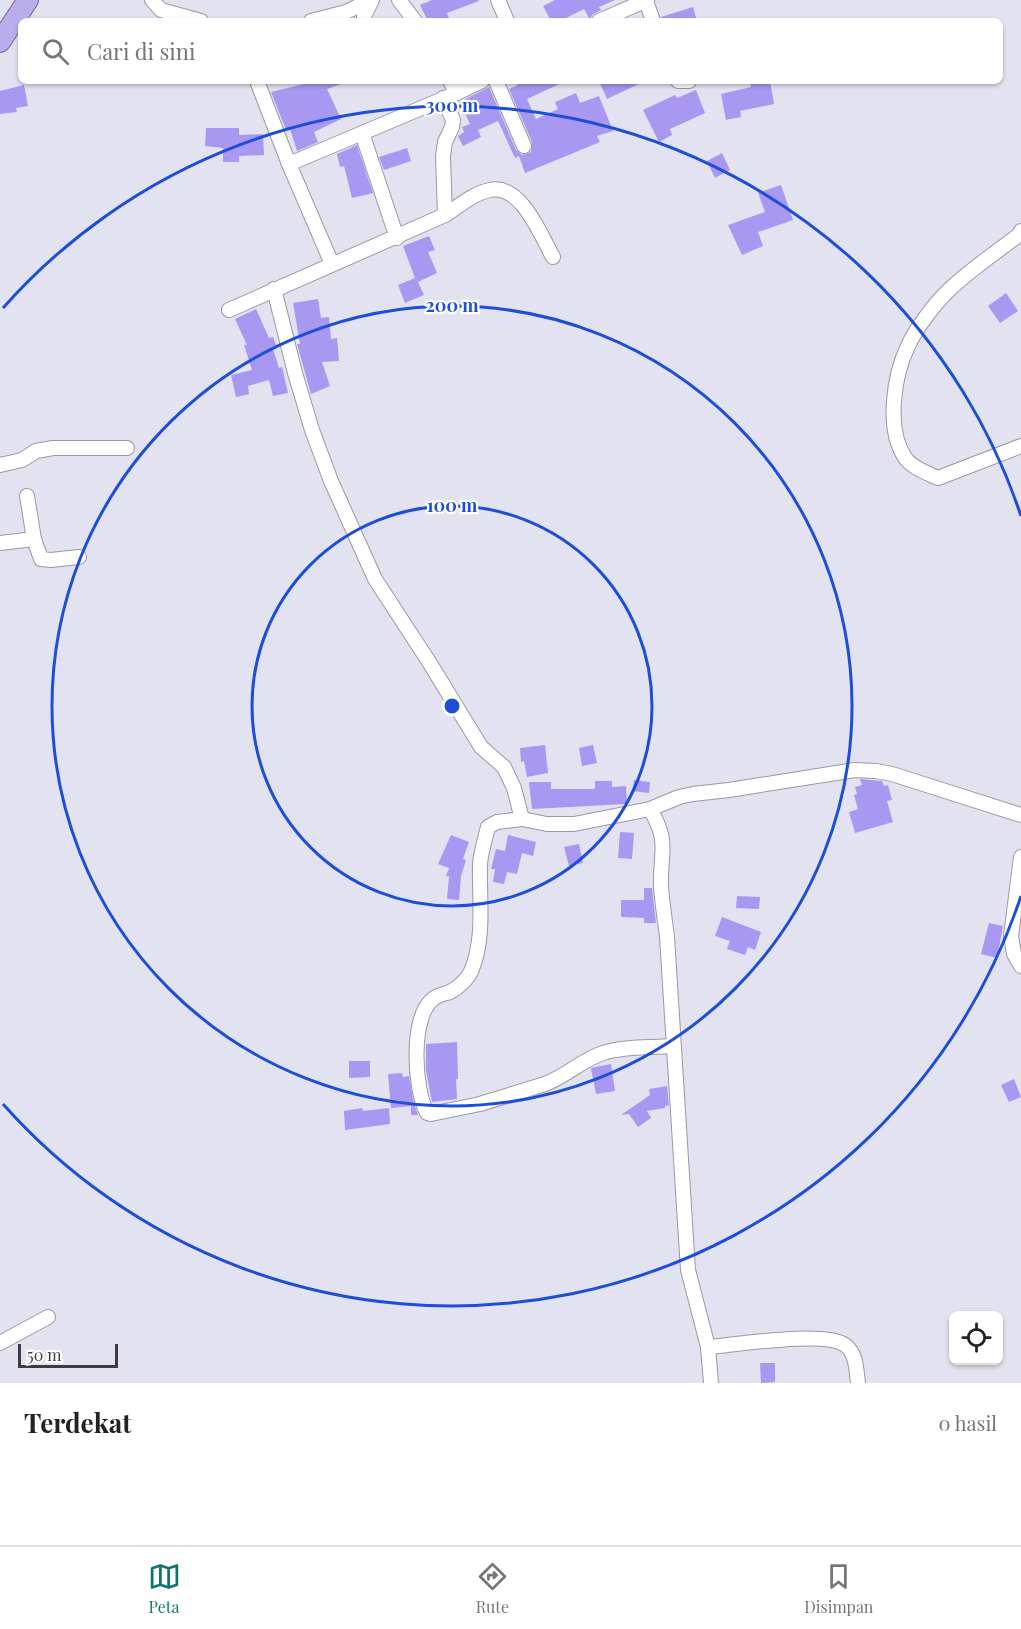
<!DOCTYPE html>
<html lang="id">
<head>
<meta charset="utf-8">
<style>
	body { margin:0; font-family:"Playfair Display",serif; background:#f6f6f6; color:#222 }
	.controls { position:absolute; right:18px; bottom:18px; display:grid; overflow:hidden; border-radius:9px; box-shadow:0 2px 4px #0004 }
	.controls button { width:54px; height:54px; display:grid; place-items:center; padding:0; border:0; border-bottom:2px solid #e0e0e0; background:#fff; color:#222; font:30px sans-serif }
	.scale { position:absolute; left:18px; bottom:15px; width:100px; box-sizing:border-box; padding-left:6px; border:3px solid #3c3b41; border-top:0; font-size:16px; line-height:21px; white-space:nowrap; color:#3c3b41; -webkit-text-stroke:4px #fff; paint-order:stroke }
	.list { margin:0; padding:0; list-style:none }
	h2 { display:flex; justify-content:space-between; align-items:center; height:78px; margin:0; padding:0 24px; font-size:26px }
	h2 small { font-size:20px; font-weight:400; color:#767676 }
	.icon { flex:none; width:33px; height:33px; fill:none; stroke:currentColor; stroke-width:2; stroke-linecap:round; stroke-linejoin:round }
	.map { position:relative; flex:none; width:1021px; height:1383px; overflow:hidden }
	.search { position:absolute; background:#fff; box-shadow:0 2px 4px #0004; left:18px; right:18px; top:18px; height:66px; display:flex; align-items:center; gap:15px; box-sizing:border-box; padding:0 21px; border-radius:9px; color:#767676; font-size:22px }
	.sheet { height:162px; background:#fff }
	nav { display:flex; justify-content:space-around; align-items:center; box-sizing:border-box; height:84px; border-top:2px solid #e0e0e0; background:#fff; font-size:16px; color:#767676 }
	nav a { display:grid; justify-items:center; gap:3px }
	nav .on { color:#0f766e }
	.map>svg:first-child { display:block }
</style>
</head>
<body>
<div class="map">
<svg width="1021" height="1383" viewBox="0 0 1021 1383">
	<rect width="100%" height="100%" fill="#e3e2f0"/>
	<!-- building -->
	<g fill="#a898f1">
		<polygon points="432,0 478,0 479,1 447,13 450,21 428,21 420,5"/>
		<polygon points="555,0 615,0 599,7 601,10 592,15 590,20 584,9 560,21 551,21 543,6"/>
		<polygon points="693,7 697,21 662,21 661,17"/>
		<polygon points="303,81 347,82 327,89 341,119 314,132 318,142 297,151 290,129 286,130 271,92 304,84"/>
		<polygon points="516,81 566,81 527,99 536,119 558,109 555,102 576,93 580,103 599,96 613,131 597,136 600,142 525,173 519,156 515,158 498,121 478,130 481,137 463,146 458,136 464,132 462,127 470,124 460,102 489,87 516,150 522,155 531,152 532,142 509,89 518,85"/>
		<polygon points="599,81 645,81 607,99"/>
		<polygon points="750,81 770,81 774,104 740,111 741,117 726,120 721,94 751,87"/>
		<polygon points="24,85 28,106 16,108 17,112 0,114 0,91"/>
		<polygon points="696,90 705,113 670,129 672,135 659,142 643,110 675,95 677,98"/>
		<polygon points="206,128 239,128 239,135 263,134 264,155 239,156 239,162 223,162 223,148 205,146"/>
		<polygon points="357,145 373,193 352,198 344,166 340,167 337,154"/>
		<polygon points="407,148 411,161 384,170 379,157"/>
		<polygon points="722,153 730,170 715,178 707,161"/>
		<polygon points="781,185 793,220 758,232 763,246 742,255 728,225 765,212 758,193"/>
		<polygon points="429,236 435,250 428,252 437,273 418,282 424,295 405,303 398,285 415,278 403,246"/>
		<polygon points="1006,293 1018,311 1000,323 988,306"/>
		<polygon points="318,299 321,318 329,317 331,339 337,338 339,361 322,362 330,386 311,394 297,344 300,344 293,303"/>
		<polygon points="256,309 269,338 273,337 277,348 273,349 279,368 282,367 288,393 273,396 269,380 248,386 249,394 236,397 231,375 252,370 244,345 247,345 235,319"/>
		<polygon points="545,745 548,773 527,777 524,761 521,762 520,748"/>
		<polygon points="593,745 597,763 582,766 579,748"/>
		<polygon points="860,779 882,781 884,786 888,785 892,800 887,801 893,822 855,833 849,812 858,809 854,795 857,794 855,787 862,785"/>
		<polygon points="634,780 650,782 649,793 632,791"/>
		<polygon points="595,781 612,781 612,787 626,786 627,804 532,809 529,782 551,782 551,789 595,789"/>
		<polygon points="620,832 634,833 632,859 618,858"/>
		<polygon points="451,835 469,842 463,859 466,860 461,876 459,900 447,899 449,876 446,876 449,868 438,864"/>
		<polygon points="508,835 536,842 533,856 522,853 517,874 507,872 504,884 493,882 495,869 491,869 496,849 505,851"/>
		<polygon points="579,844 583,863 569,866 564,847"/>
		<polygon points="644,888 652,888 656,923 644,923 644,918 621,917 621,900 644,900"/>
		<polygon points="737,896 760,897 759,909 736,908"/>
		<polygon points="722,917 761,932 755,950 748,947 745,955 727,949 730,941 715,936"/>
		<polygon points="989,923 1003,926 997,958 981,954"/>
		<polygon points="457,1042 458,1079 456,1079 457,1099 432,1102 426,1070 426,1044"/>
		<polygon points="349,1061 370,1061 370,1077 349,1078"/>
		<polygon points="611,1064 615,1091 596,1094 591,1068"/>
		<polygon points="402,1073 403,1077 409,1076 414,1104 418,1115 411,1115 411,1106 391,1108 388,1074"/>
		<polygon points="1014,1079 1021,1097 1009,1102 1001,1085"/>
		<polygon points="667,1086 669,1105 665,1106 665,1108 647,1111 651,1118 638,1127 629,1114 621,1115 650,1095 649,1089"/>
		<polygon points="362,1108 363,1111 389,1108 390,1124 345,1130 344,1111"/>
		<polygon points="760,1363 775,1363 775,1382 761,1383"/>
	</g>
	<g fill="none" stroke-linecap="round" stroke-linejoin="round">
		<!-- street casing -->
		<g stroke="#9a98a5" stroke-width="16">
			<g id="street">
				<polyline points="152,0 161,10 201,21"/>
				<polyline points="399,0 415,21"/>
				<polyline points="498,0 507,21"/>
				<polyline points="646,1 653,21"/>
				<polyline points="311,21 346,12 371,0"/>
				<polyline points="364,21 364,16 372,0"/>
				<polyline points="599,21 647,0"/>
				<polyline points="257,81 289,164 457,93"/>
				<polyline points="450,81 457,93 482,81"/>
				<polyline points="496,81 524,146"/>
				<polyline points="678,81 689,81"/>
				<polyline points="362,133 397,238"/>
				<polyline points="289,164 332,264"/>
				<path d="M445,215c14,-9 29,-22 45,-25 31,-7 51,46 63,67"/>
				<path d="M1021,231l-1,3c-23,18 -55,39 -75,60 -12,12 -30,36 -37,52 -14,29 -22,81 -4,110 6,11 23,17 34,22l83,-32"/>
				<polyline points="274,289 295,373 312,430 331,481 375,579 431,665 481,747 504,767 514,788 522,819"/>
				<polyline points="229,310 445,215 443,156 445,142 452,127 453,120 443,98"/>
				<polyline points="0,465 22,460 36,451 53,448 127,448"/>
				<polyline points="27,496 34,539"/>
				<polyline points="0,543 34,539 41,559 51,560 79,557"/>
				<path d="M650,809c20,34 10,42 11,77 1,17 4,34 6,51l21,333 20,77 3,36"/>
				<polyline points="1021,857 1011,936 1014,954 1021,966"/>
				<path d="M673,1046c-22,2 -49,0 -70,7 -21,7 -37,23 -58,31l-65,20 -49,10 -4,-1c-13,-24 -17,-96 6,-114 4,-4 11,-5 17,-7 8,-4 19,-14 22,-23 13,-32 7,-71 8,-105 1,-12 5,-25 8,-37l9,-5 25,-3 25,5h27l76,-15 29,-12 14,-3 36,-4 126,-20 21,1 16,3 129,41"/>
				<polyline points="0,1343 48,1317"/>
				<path d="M708,1347c27,-2 118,-17 137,-2 12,9 11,24 13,38"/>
			</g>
		</g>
		<!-- primary casing -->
		<g stroke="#7162a8" stroke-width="22">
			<polyline id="primary" points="0,42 28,0"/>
		</g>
		<!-- street -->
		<use href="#street" stroke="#fff" stroke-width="14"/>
		<!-- primary -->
		<use href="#primary" stroke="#bbadec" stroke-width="20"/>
	</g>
	<!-- distance rings -->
	<g fill="none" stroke="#1d4ed8" stroke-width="3">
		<circle cx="452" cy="706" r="200"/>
		<circle cx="452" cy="706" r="400"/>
		<path d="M1021 896A600 600 0 0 1 3 1104M3 308A600 600 0 0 1 1021 516"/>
	</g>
	<circle cx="452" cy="706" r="9" fill="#1d4ed8" stroke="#fff" stroke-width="3"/>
	<g font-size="18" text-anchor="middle" font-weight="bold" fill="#1d4ed8" stroke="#fff" stroke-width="4.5" stroke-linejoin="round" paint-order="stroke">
		<text x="452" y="112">300 m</text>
		<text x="452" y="312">200 m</text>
		<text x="452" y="512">100 m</text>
	</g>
</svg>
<div class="controls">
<button><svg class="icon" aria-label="locate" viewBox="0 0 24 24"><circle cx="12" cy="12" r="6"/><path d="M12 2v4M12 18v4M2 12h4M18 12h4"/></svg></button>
</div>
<div class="scale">50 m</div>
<div class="search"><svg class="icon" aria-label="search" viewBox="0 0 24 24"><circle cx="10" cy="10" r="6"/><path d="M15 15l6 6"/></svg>Cari di sini</div>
</div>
<section class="sheet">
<h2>Terdekat<small>0 hasil</small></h2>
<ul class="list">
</ul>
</section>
<nav>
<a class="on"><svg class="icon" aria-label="map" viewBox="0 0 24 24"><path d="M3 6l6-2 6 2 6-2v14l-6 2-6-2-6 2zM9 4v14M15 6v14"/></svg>Peta</a>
<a><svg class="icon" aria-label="directions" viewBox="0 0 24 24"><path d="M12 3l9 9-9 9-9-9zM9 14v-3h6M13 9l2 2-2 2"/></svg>Rute</a>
<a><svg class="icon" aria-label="saved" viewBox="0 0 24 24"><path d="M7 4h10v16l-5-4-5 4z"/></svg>Disimpan</a>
</nav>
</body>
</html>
